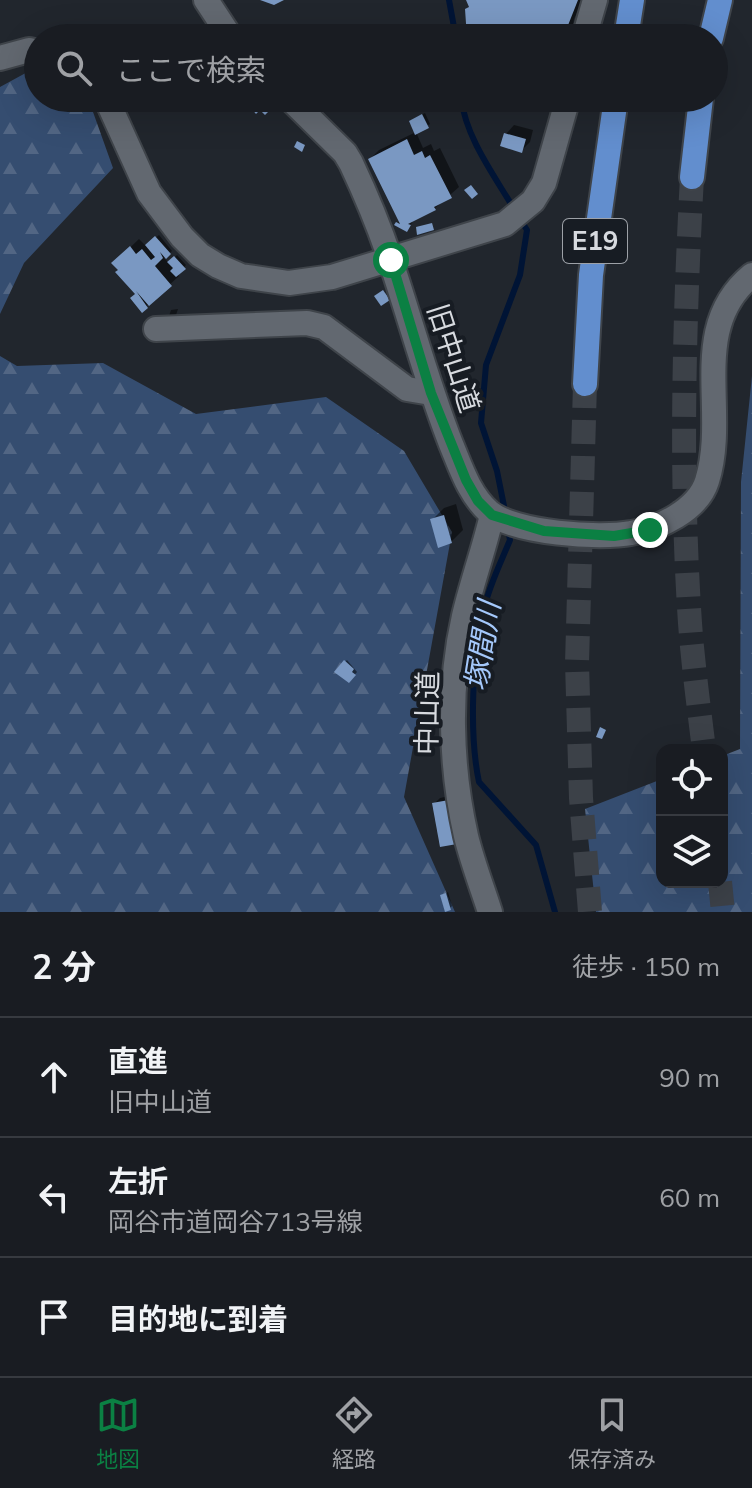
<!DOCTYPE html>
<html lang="ja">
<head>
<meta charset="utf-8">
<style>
	body { margin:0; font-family:Mulish,"Noto Sans JP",sans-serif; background:#26292f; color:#f1f3f6 }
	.controls { position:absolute; right:24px; bottom:24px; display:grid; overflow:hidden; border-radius:16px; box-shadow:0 8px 32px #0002 }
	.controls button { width:72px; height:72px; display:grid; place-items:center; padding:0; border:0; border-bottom:2px solid #373a40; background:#191c22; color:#f1f3f6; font:40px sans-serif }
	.stop { position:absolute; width:24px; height:24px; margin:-18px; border:6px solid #0b8043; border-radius:50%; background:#fff }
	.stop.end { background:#0b8043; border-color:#fff; box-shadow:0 2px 8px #0008 }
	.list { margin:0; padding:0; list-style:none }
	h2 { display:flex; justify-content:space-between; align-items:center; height:104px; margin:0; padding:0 32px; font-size:34px }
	h2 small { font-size:26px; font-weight:400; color:#9fa1a5 }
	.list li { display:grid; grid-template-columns:52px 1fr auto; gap:24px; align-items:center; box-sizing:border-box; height:120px; padding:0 32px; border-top:2px solid #373a40 }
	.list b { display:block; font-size:30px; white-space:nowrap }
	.list p { margin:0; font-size:26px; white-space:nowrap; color:#9fa1a5 }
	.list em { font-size:26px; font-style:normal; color:#9fa1a5 }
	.icon { flex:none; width:44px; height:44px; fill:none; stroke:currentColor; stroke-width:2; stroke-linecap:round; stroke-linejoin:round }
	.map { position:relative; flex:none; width:752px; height:912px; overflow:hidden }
	.search { position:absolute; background:#191c22; box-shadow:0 8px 32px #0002; left:24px; right:24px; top:24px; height:88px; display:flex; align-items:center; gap:20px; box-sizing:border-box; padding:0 28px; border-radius:44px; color:#9fa1a5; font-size:30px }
	.sheet { height:464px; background:#191c22 }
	nav { display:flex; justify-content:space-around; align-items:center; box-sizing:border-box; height:112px; border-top:2px solid #373a40; background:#191c22; font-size:22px; color:#9fa1a5 }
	nav a { display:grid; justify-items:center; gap:4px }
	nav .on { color:#0b8043 }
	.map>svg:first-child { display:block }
</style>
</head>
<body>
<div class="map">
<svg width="752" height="912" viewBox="0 0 752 912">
	<defs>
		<pattern id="forest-firs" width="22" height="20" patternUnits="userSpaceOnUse" patternTransform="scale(2)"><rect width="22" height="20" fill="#354d70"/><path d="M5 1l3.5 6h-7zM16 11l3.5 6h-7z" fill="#526684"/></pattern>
	</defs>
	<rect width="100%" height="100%" fill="#21262d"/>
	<!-- forest -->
	<g fill="url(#forest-firs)">
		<polygon points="33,69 38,71 38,98 88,98 113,168 24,263 0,314 0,87"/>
		<polygon points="0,356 17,366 103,363 196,414 326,397 404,451 452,532 404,797 455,912 0,912"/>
		<polygon points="752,376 752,912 596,912 585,809 662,779 662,882 722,882 722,756 740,749 741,482"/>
	</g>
	<!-- shadow -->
	<g fill="#0007">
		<polygon points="469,0 583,0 574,19 572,32 566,38 469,38 471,5"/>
		<polygon points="262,99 270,108 265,112 260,107 253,108"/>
		<polygon points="425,113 430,124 416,132 423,148 431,144 434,151 440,148 459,187 434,209 414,219 409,228 397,225 400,220 370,159 379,150 416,132 413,119"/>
		<polygon points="514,125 533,130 530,142 521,151 506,134"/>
		<polygon points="159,235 172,251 164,258 169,263 177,255 186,265 178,274 179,276 142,310 133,298 140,292 114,263 139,239 146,246"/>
		<polygon points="178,309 176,315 169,316 171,310"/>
		<polygon points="456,504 463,530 451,542 432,520 444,508"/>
		<polygon points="347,660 357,672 349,681 337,671"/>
		<polygon points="454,795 461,836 434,804 440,798"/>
		<polygon points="448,892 452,906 450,908 442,896"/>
	</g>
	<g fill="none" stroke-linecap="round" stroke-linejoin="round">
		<!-- stream -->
		<g stroke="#001435" stroke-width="6">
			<polyline points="449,0 456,38"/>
			<path d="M461,98c5,40 33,77 53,111"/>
			<polyline points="505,511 497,471 481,423 486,365 520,275 527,230 520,219"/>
			<path d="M508,530l2,10c-9,22 -21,46 -26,69 -12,47 -15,126 -5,173l57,63 19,67"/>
		</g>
	</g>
	<!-- building -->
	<g fill="#7a98c2">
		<polygon points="260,0 284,0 274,5"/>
		<polygon points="466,0 578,0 563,38 467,38 465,9 469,7"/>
		<polygon points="259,100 269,111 265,115 260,110 256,114 250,107"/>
		<polygon points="422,114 429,128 415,135 409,121"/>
		<polygon points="504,133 526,139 522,153 500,146"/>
		<polygon points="407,139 414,155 422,151 425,158 430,155 452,198 434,207 436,210 408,224 411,225 407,232 394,225 396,222 400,224 368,159"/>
		<polygon points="297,141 305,145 302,152 294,147"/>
		<polygon points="471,185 478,194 472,199 464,190"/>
		<polygon points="432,223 434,230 417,235 416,227"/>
		<polygon points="155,236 171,254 166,259 160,252 163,258 155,266 172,286 149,306 136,291 148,308 142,313 130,298 135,294 115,272 118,270 111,263 130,246 136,254 142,249 151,260 155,257 145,245"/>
		<polygon points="174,256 186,269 176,277 170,271 173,268 167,262"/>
		<polygon points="383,290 390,300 381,306 374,296"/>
		<polygon points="444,515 452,543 438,548 430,519"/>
		<polygon points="344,660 354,669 352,672 356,675 349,683 334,672"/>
		<polygon points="600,727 606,730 602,739 596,737"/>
		<polygon points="449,800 457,844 440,847 432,803"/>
		<polygon points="446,893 451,910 445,912 440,895"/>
	</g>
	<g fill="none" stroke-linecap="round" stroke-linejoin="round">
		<!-- highway-tunnel -->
		<g stroke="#3c4148" stroke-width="24" stroke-dasharray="24 12" stroke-linecap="butt">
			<path d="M692,177c-8,148 -12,298 -2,446 3,42 9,85 14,127"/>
			<polyline points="585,384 577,663 581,798 590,912"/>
			<polyline points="720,882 723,912"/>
		</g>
		<!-- minor casing -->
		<g stroke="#3f444a" stroke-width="28">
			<g id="minor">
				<polyline points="206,0 231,38"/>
				<polyline points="584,38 595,0"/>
				<polyline points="0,58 29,50 38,52"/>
				<polyline points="106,98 149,193 182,237 200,255 218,266 241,276 289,283 332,277 505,224 533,201 544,183 568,98"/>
				<path d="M289,98l56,55 6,10c15,32 28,63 39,96 21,62 37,124 61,185 10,24 18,50 38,68 25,21 111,27 142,21 28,-4 67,-23 76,-52 22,-70 -20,-153 45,-206"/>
				<polyline points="156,329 307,323 324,327 407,389 431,393"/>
				<path d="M490,912c-8,-25 -18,-51 -24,-76 -16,-71 -18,-149 -2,-220 8,-34 20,-67 28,-101"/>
			</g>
		</g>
		<!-- highway casing -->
		<g stroke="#3f444a" stroke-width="28">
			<g id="highway">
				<polyline points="626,38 632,0"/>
				<polyline points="711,38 720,0"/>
				<polyline points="692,177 701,98"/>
				<polyline points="585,384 591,275 616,98"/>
			</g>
		</g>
		<!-- minor -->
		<use href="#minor" stroke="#626870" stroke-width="24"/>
		<!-- highway -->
		<use href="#highway" stroke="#628ece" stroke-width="24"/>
	</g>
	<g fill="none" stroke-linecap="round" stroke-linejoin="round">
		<!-- route -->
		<polyline stroke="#0b8043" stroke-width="10" points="391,260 431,393 466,480 478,501 492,515 544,531 614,536 650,530"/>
	</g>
	<g text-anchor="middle" stroke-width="8" stroke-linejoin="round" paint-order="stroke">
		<!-- shield labels -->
		<rect fill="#171c23" stroke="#9da1a7" stroke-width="2" x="563" y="219" width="64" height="44" rx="6"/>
		<g font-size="26" font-weight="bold" fill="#d7dadf">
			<text x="595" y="250">E19</text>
		</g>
		<!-- street labels -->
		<g font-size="28" fill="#d7dadf" stroke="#171c23">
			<text transform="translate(454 358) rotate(72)" y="10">旧中山道</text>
			<text transform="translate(427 713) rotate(-89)" y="10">中山道</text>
		</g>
		<!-- water labels -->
		<g font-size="30" font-style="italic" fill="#a4c8fb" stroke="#171c23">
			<text transform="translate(483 646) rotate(-81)" y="10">塚間川</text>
		</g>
	</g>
</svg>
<div class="controls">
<button><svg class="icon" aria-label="locate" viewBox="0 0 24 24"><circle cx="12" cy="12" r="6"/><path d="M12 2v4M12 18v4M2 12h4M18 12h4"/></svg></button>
<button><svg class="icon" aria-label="layers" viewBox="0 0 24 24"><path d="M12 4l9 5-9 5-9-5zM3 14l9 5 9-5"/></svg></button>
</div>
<div class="stop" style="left:391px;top:260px"></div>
<div class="stop end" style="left:650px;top:530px"></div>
<div class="search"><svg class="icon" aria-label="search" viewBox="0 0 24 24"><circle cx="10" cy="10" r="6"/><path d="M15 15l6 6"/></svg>ここで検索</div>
</div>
<section class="sheet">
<h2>2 分<small>徒歩 · 150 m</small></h2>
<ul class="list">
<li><svg class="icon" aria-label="ahead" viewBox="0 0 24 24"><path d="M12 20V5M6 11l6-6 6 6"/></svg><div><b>直進</b><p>旧中山道</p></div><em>90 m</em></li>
<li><svg class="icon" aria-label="left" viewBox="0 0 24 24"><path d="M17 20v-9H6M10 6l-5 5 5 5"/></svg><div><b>左折</b><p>岡谷市道岡谷713号線</p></div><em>60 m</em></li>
<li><svg class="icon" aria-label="arrive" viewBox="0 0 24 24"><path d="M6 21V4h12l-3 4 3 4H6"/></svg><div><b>目的地に到着</b></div></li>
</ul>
</section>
<nav>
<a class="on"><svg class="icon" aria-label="map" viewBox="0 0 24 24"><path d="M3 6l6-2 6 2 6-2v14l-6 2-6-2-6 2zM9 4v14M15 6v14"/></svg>地図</a>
<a><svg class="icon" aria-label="directions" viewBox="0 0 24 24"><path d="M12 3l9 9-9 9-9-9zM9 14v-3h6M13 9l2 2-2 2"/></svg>経路</a>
<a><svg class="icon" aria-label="saved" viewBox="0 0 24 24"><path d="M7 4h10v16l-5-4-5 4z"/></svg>保存済み</a>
</nav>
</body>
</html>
